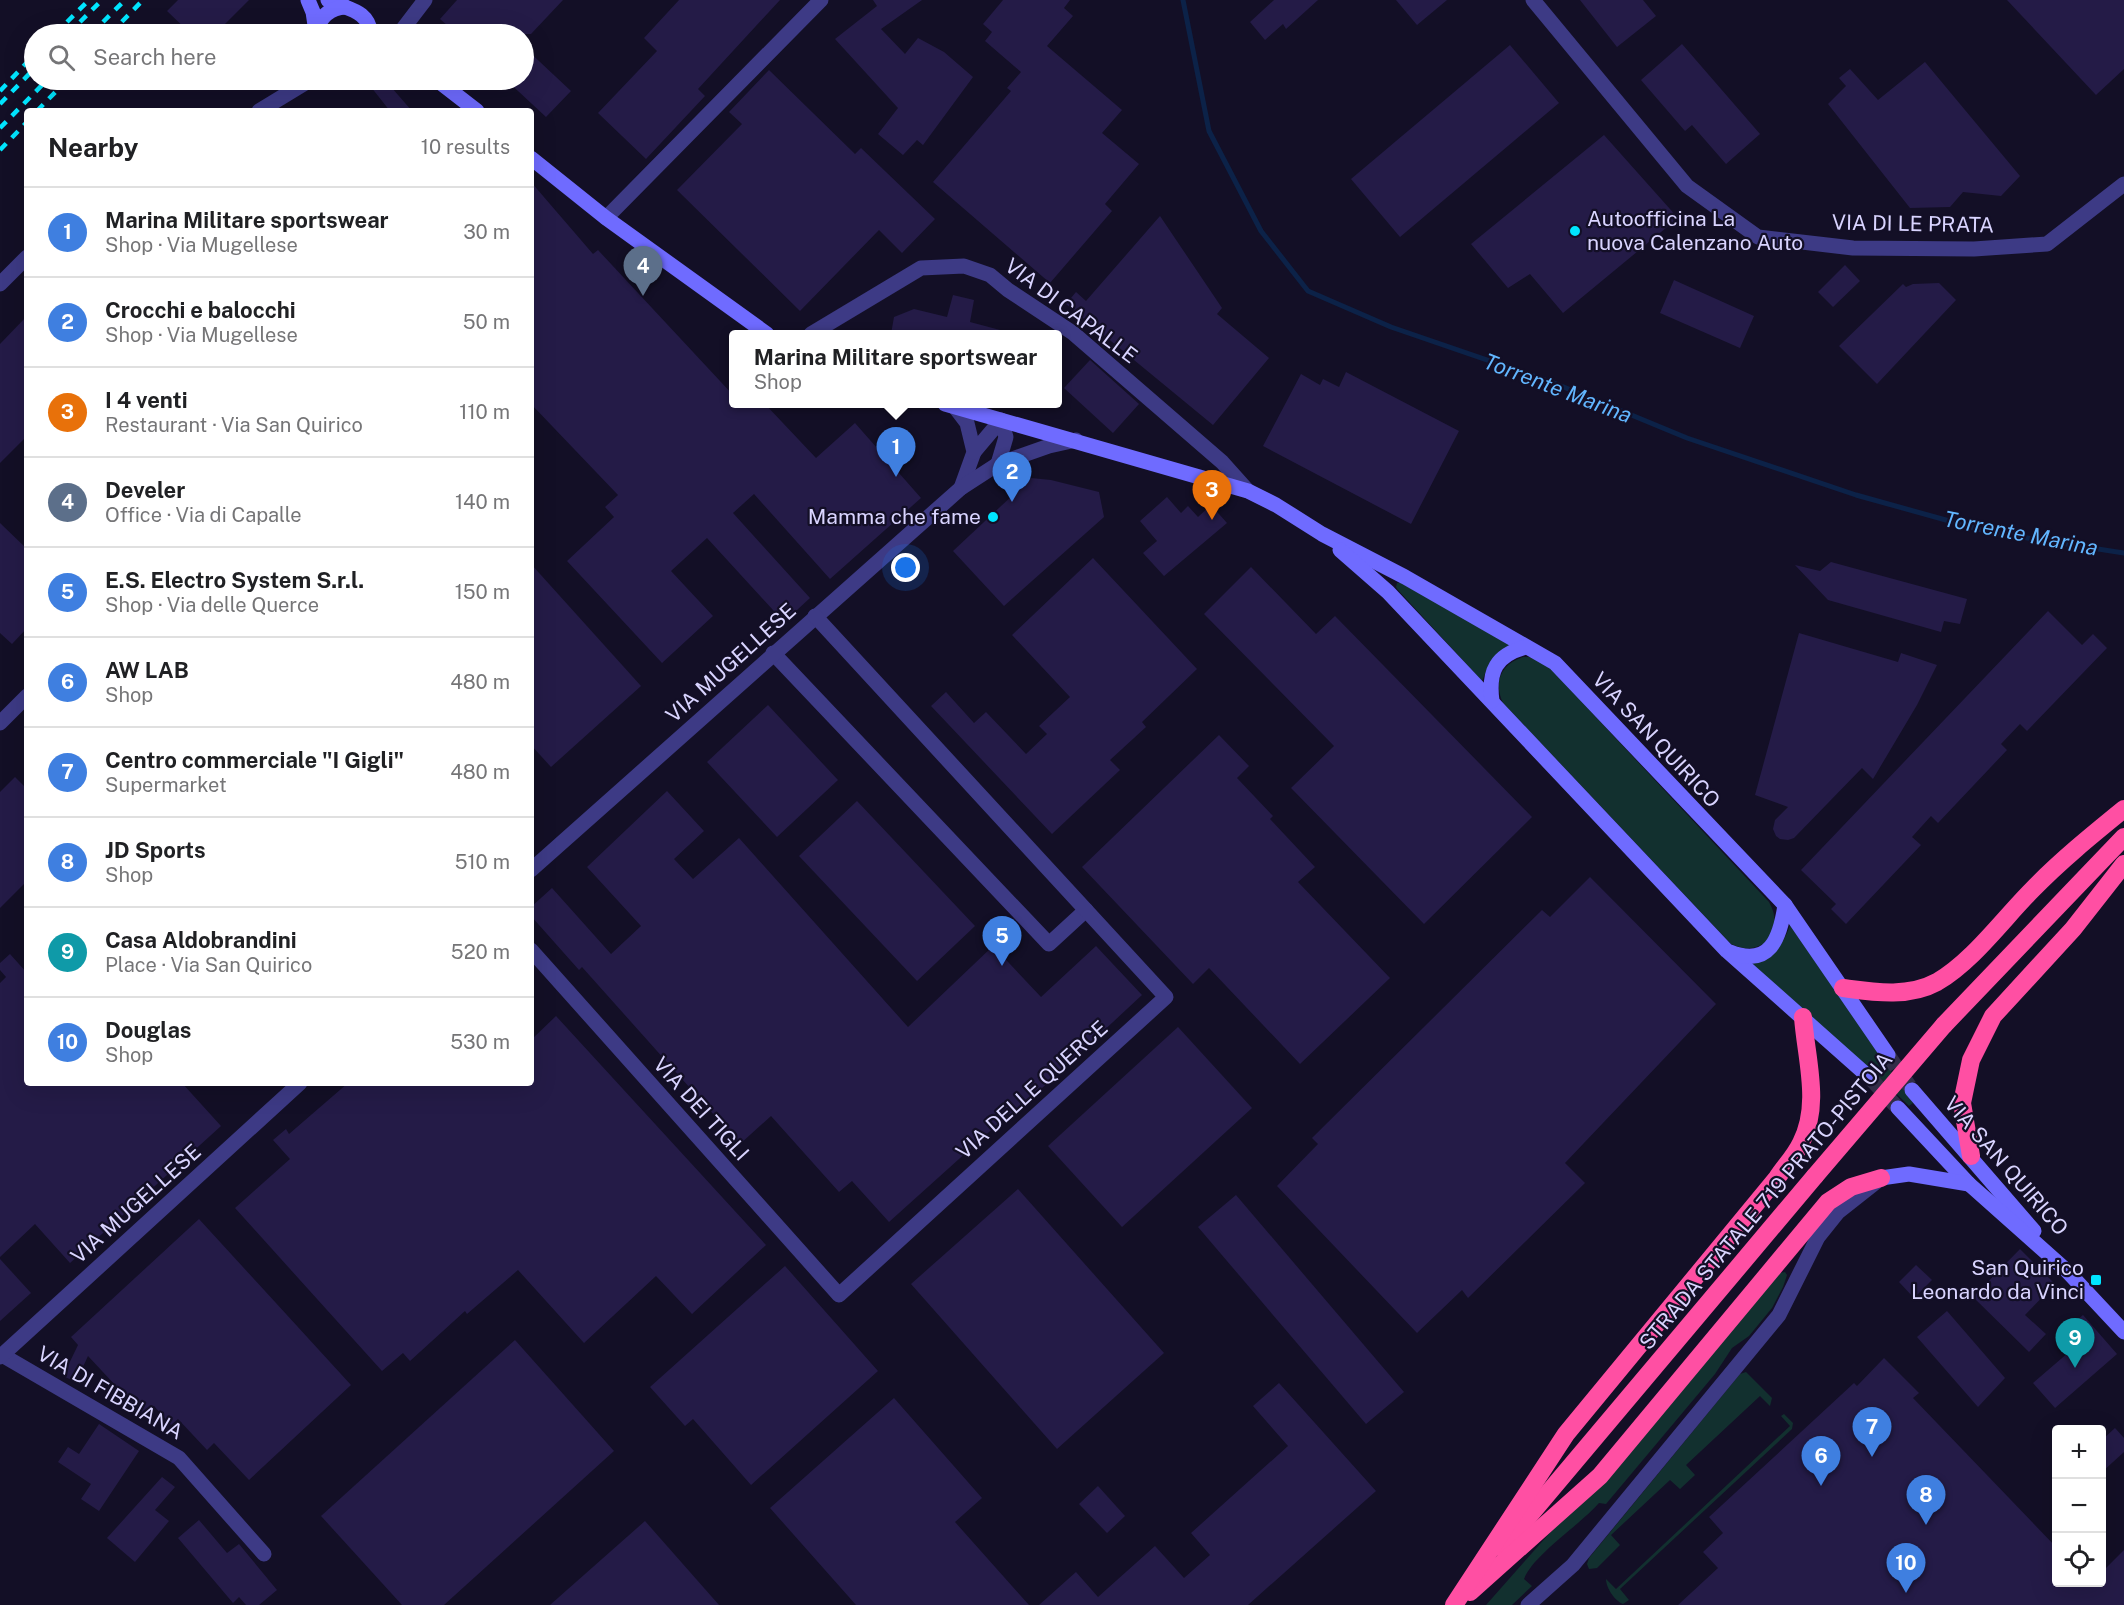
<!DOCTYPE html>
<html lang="en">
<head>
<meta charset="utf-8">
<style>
	body { margin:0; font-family:"Public Sans",sans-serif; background:#f6f6f6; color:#202124 }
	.controls { position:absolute; right:18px; bottom:18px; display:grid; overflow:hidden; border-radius:6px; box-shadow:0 6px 24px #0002 }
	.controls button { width:54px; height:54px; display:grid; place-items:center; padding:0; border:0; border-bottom:2px solid #e0e0e0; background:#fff; color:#202124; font:30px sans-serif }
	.you { position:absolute; left:906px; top:568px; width:21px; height:21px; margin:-15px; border:4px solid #fff; border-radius:50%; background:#1a73e8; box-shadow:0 0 0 9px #1a73e833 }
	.badge { display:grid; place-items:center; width:39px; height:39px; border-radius:50%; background:#127987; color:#fff; font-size:20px; font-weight:700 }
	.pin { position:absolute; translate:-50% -50px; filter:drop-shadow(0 2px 3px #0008) }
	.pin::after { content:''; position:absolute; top:32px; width:21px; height:18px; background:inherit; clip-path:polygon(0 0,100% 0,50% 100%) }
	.popup { position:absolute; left:729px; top:330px; width:333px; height:78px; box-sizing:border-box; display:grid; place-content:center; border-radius:6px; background:#fff; filter:drop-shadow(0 2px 4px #0005); font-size:20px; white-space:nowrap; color:#757577 }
	.popup b { font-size:22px; color:#202124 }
	.popup::after { content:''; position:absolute; left:50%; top:100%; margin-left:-12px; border:12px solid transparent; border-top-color:#fff }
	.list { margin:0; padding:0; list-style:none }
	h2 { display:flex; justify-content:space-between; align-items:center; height:78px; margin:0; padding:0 24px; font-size:26px }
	h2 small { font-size:20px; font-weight:400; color:#757577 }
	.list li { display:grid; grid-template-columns:39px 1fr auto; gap:18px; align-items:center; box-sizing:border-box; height:90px; padding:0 24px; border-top:2px solid #e0e0e0 }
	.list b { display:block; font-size:22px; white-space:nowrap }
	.list p { margin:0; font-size:20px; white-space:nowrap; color:#757577 }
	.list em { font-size:20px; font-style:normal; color:#757577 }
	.icon { flex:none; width:33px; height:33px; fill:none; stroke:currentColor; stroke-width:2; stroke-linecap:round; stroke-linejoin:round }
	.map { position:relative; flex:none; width:2124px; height:1605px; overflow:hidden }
	.search { position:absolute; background:#fff; box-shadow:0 6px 24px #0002; left:24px; top:24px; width:510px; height:66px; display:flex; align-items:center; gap:15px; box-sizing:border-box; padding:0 21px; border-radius:33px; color:#757577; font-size:22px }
	.panel { position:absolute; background:#fff; box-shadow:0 6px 24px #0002; left:24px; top:108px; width:510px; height:978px; border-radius:6px }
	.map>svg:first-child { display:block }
</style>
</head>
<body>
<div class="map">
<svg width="2124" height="1605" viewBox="0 0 2124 1605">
	<rect width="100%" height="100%" fill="#130f26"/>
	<!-- green -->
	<g fill="#12302f">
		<polygon points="1397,583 1401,583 1512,645 1490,662 1482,681 1398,590 1396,587"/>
		<path d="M1523,657h10l16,10 220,235c17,29 -7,57 -38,42l-228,-241c-10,-21 -2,-39 20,-46z"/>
		<path d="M1790,925l123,178 -4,3 -34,-33 -127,-110c23,-11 34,-13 42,-38z"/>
		<path d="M1785,1272l2,3 -4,12 -11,21 -23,28 -17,12 -17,26 -109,130 -7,-1c-18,21 -66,52 -75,76l8,7 -20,19h-26l294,-332z"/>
		<polygon points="1746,1372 1772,1398 1770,1406 1760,1396 1686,1465 1695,1475 1680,1489 1670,1480 1611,1535 1620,1545 1597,1568 1589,1569 1587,1564 1589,1558 1740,1374"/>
		<path d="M1784,1414l9,9 -1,6 -172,160 9,11 -6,4c-8,-3 -17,-16 -17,-25l10,10 174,-163 -9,-10z"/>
	</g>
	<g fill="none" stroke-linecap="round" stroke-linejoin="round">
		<!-- stream -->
		<polyline stroke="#0c2248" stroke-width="5" points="1183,0 1209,131 1261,231 1308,291 1391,327 1554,383 1687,438 1856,495 1989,532 2124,553"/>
	</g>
	<!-- building -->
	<g fill="#241b47">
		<polygon points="178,0 249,0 225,24 226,26 218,34 191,34 167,11"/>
		<polygon points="457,0 563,0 531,34 457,34 440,19"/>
		<polygon points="679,0 780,0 698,89 705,96 646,159 598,113 657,51 644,38"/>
		<polygon points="873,0 922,0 881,29 905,54 918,38 944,52 973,77 923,145 917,140 903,155 878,134 898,108 835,39 877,6"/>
		<polygon points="1003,0 1070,0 1064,8 1073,16 1047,46 1122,110 1102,133 1139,164 1105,204 1112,211 1050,283 933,182 1011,91 1007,88 1021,72 985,41 992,32 983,24"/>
		<polygon points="1274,0 1318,0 1286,29 1283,24 1265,40 1250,22"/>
		<polygon points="1396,0 1447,0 1417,25"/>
		<polygon points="1580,0 1643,0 1656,16 1617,47"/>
		<polygon points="2007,0 2124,0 2124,69 2096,95"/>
		<polygon points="1682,44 1760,134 1726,164 1692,125 1685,131 1641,80"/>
		<polygon points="1510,45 1559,103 1400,237 1351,179"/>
		<polygon points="524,47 571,91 546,117 506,80 524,80"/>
		<polygon points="1925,62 2020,176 2001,196 1963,192 1950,207 1910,208 1828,104 1846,86 1839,78 1850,69 1878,100"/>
		<polygon points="769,70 855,154 861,148 935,219 902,253 879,230 800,311 677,190 742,124 729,112"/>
		<polygon points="380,80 385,80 412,111 390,111 371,87"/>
		<polygon points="1604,135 1678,218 1563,313 1530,274 1508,288 1471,244"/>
		<polygon points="531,182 593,254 598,250 734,396 734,404 765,404 816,458 855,423 921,498 830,579 754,494 733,513 810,598 784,622 707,538 671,571 713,616 662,663 567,561 614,517 605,507 618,495 531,404"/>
		<polygon points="1160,216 1222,308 1217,314 1269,358 1213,425 1066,304 1076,292 1086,301"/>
		<polygon points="1845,265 1860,281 1833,307 1818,292"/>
		<polygon points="1674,280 1754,316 1740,348 1660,313"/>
		<polygon points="1939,283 1956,300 1877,384 1839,346 1903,284 1906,287 1913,284"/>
		<polygon points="953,295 974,300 970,322 1000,330 1000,334 891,334 894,317 914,309 947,317"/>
		<polygon points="27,316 27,436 0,463 0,344"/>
		<polygon points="1090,360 1139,404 1113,433 1064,388"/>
		<polygon points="1346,372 1459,431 1411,524 1263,446 1301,374 1320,385 1323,379 1339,387"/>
		<polygon points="1031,478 1051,480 1099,492 1104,517 1004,606 953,551"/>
		<polygon points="1167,497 1181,513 1188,506 1198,517 1211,505 1227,523 1164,576 1143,553 1157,541 1140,521"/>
		<polygon points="0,523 27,549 27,628 12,644 0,633"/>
		<polygon points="1093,558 1197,669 1142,722 1146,727 1110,760 1120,770 1052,834 931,706 946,692 974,723 986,712 1026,754 1047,734 1039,726 1070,697 1012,635"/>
		<polygon points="1831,562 1967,599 1960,624 1944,621 1941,632 1828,600 1795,565 1820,571"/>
		<polygon points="531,564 641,686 551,767 531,745"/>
		<polygon points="1251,567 1316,634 1335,616 1532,817 1424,924 1291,788 1334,746 1204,614"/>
		<polygon points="2048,611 2082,645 2093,634 2107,648 2027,731 2020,724 2001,744 2007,750 1938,823 1931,816 1912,837 1921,845 1846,924 1831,909 1836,904 1801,870"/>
		<polygon points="1799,633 1898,662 1901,653 1937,665 1917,705 1873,779 1862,768 1794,838 1788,840 1780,839 1776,836 1773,829 1775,820 1788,807 1755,795"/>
		<polygon points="768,705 838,780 777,837 707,762"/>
		<polygon points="1219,735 1249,766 1237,778 1273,816 1270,819 1315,867 1298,882 1390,978 1300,1064 1209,968 1193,984 1082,867"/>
		<polygon points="15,777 27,789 27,881 0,908 0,792"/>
		<polygon points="667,791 704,831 674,859 693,879 739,838 908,1027 993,946 1041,997 1096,946 1142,995 1011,1117 1009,1114 889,1222 852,1181 839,1192 771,1116 740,1144 582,967 579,970 531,916 531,907 552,888 611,954 641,926 587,867"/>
		<polygon points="857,801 975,926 917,981 799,856"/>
		<polygon points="1590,877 1716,1004 1565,1163 1585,1183 1468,1298 1462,1290 1417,1333 1277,1186 1318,1144 1312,1138 1542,910 1550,917"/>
		<polygon points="10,954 27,973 27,1083 182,1083 221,1126 70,1263 35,1224 0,1257 0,983 6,977 0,970 0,963"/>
		<polygon points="556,1016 766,1245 692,1314 656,1276 584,1343 518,1270 467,1314 465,1311 410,1361 403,1353 382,1371 235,1208 290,1159 273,1140 286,1129 289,1134 348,1083 531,1083 531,1040"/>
		<polygon points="1178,1027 1252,1108 1122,1227 1048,1146"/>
		<polygon points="1018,1189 1164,1353 1057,1449 911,1284"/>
		<polygon points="1236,1195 1404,1392 1366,1424 1198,1227"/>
		<polygon points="199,1219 351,1385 249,1480 214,1443 207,1450 178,1419 171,1425 154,1406 144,1416 88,1356 76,1382 63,1376 78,1345 71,1337"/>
		<polygon points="2020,1249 2055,1284 2025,1315 2046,1334 2029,1352 1973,1297"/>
		<polygon points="0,1259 31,1293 0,1321"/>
		<polygon points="1916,1265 1932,1280 1914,1298 1899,1282"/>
		<polygon points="785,1266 878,1371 751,1485 693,1419 685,1426 650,1387"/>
		<polygon points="1947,1311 2005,1378 1978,1407 1917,1337"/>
		<polygon points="2083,1315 2117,1354 2055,1408 2033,1383 2069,1352 2057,1338"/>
		<polygon points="515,1340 614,1451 444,1605 402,1605 321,1516"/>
		<polygon points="1884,1358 1919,1393 1913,1398 2056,1547 2056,1582 2102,1582 2102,1572 2124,1550 2124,1605 1678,1605 1718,1568 1703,1552 1723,1533 1709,1517 1854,1383 1857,1386"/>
		<polygon points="1279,1383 1376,1491 1248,1605 1039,1605 1076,1572 1098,1597 1155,1546 1184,1578 1210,1555 1191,1533 1288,1446 1253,1406"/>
		<polygon points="894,1398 982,1498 955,1522 1029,1605 856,1605 770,1508"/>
		<polygon points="99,1424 139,1451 99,1511 81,1499 91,1484 58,1462 68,1447 79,1454"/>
		<polygon points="2115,1428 2124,1438 2124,1452 2102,1472 2102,1440"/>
		<polygon points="162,1477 175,1487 155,1510 169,1521 135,1562 107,1538"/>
		<polygon points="1098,1486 1125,1516 1107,1533 1079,1504"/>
		<polygon points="199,1520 227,1553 239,1544 277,1590 259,1605 246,1605 239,1597 233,1603 178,1538"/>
		<polygon points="645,1521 719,1605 550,1605"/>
	</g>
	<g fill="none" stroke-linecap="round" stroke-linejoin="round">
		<!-- secondary-tunnel -->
		<g stroke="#312d47" stroke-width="15" stroke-dasharray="15 8" stroke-linecap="butt">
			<polyline points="1888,1055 1912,1090"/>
			<polyline points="1870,1078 1898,1108"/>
		</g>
		<!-- street -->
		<g stroke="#3d3a85" stroke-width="15">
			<polyline points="1533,0 1687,186 1758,237 1853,248 1974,249 2047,244 2124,184"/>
			<polyline points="399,34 425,0"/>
			<polyline points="259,111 310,80"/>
			<polyline points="606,218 821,0"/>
			<polyline points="0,284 27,257"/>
			<polyline points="811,334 921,268 964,266 990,275 1008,290 1073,333 1222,462 1248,491"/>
			<polyline points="954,406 967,423 974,452 961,488"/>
			<polyline points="974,452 1001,420"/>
			<polyline points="998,464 1006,437 1001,420"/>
			<polyline points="773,653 1049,944 1086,910"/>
			<polyline points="0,723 27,696"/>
			<polyline points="531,870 961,488 998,464 1049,446 1076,440"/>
			<polyline points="531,950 839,1295 1166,997 815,616"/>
			<polyline points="2,1355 179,1458 264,1554"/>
			<polyline points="0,1357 300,1083"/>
			<polyline points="1528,1605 1573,1565 1779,1315 1818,1237 1838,1212 1876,1182"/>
		</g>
		<!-- secondary -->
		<g stroke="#6f6bff" stroke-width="15">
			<polyline points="308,0 313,12 316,32"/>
			<path d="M328,0c19,10 40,9 43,34"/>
			<path d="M316,30c5,-14 14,-22 29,-23"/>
			<polyline points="437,80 477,111"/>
			<polyline points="531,158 606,218 767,334"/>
			<polyline points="945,404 1248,491 1276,505 1322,534 1405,577 1555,663 1785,905 1888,1055"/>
			<polyline points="1340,550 1388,592 1727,951 1870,1078"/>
			<path d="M1492,701c-4,-30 4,-46 34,-54"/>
			<path d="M1730,952c40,16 50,-14 55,-47"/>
			<polyline points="1912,1090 2034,1231"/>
			<polyline points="1898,1108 1969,1184 2066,1270 2124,1332"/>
			<polyline points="1881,1178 1909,1174 1969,1184"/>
		</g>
		<!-- highway -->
		<g stroke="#ff4fa3" stroke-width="18">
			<path d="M1843,988c30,4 65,10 94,-6 36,-21 66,-63 95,-92 28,-29 60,-55 92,-81"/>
			<polyline points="1944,1025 2124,837"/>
			<polyline points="1971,1156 1962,1103 1971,1060 1993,1016 2073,929 2124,864"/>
			<polyline points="1502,1548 1815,1176"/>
			<polyline points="1470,1592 1600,1476 1828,1202 1851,1187 1881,1178"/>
			<path d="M1454,1605l112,-171 211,-256c7,-11 18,-22 24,-35 20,-39 5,-84 2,-126"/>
		</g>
		<!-- rail -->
		<g stroke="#00e5ff" stroke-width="4.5" stroke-dasharray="9 8" stroke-linecap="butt">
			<polyline points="55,34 89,0"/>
			<polyline points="68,34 102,0"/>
			<polyline points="91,34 125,0"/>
			<polyline points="110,34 143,0"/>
			<polyline points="0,91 34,55"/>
			<polyline points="0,104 34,69"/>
			<polyline points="37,111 67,80"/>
			<polyline points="0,128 47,80"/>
			<polyline points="0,150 27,122"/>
		</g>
		<!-- highway-bridge -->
		<polyline stroke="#ff4fa3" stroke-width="18" points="1815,1176 1944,1025"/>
	</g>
	<!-- markers -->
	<g fill="#00e5ff" stroke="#130f26" stroke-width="2">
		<circle cx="1575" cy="231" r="6"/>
		<circle cx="993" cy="517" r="6"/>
		<rect x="2090" y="1274" width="12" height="12" rx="3"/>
	</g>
	<g text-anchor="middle" stroke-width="4.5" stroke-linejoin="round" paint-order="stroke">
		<!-- poi labels -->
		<g font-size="21" fill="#d9d4ff" stroke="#130f26" text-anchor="end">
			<text x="1587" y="226" text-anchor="start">Autoofficina La<tspan x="1587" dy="24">nuova Calenzano Auto</tspan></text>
			<text x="981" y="524">Mamma che fame</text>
			<text x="2084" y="1275">San Quirico<tspan x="2084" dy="24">Leonardo da Vinci</tspan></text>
		</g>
		<!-- street labels -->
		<g font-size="21" fill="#d9d4ff" stroke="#130f26">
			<text transform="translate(1913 224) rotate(1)" y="7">VIA DI LE PRATA</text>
			<text transform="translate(1071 311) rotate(37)" y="7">VIA DI CAPALLE</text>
			<text transform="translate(731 663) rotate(-42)" y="7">VIA MUGELLESE</text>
			<text transform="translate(1656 740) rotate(47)" y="7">VIA SAN QUIRICO</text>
			<text transform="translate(1032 1090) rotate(-42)" y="7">VIA DELLE QUERCE</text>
			<text transform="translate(701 1109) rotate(48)" y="7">VIA DEI TIGLI</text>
			<text transform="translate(2006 1166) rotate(49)" y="7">VIA SAN QUIRICO</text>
			<text transform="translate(1766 1201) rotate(-50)" y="7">STRADA STATALE 719 PRATO-PISTOIA</text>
			<text transform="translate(136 1204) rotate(-42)" y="7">VIA MUGELLESE</text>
			<text transform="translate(110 1393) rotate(30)" y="7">VIA DI FIBBIANA</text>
		</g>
		<!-- water labels -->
		<g font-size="22" font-style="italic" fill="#62b6ff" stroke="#130f26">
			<text transform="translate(1558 388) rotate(21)" y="8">Torrente Marina</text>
			<text transform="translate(2021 533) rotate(11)" y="8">Torrente Marina</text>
		</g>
	</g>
</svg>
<div class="controls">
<button>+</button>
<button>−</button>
<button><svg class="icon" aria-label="locate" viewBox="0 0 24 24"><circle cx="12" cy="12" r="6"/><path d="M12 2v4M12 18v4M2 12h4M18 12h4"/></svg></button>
</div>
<div class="you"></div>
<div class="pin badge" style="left:896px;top:477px;background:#3f7fe0">1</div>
<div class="popup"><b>Marina Militare sportswear</b>Shop</div>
<div class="pin badge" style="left:1012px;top:502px;background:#3f7fe0">2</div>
<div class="pin badge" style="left:1212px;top:520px;background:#e8710a">3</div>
<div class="pin badge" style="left:643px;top:296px;background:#5c6f8a">4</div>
<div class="pin badge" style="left:1002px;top:966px;background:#3f7fe0">5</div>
<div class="pin badge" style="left:1821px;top:1486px;background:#3f7fe0">6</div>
<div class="pin badge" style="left:1872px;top:1457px;background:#3f7fe0">7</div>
<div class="pin badge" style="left:1926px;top:1525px;background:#3f7fe0">8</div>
<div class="pin badge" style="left:2075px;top:1368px;background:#0f9aa8">9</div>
<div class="pin badge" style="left:1906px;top:1593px;background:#3f7fe0">10</div>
<div class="search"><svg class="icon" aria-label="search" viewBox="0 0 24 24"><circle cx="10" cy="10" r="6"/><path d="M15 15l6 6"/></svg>Search here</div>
<section class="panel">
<h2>Nearby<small>10 results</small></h2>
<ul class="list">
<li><span class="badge" style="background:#3f7fe0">1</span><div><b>Marina Militare sportswear</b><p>Shop · Via Mugellese</p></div><em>30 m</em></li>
<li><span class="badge" style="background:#3f7fe0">2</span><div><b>Crocchi e balocchi</b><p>Shop · Via Mugellese</p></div><em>50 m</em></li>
<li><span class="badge" style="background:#e8710a">3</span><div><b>I 4 venti</b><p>Restaurant · Via San Quirico</p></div><em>110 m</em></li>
<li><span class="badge" style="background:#5c6f8a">4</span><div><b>Develer</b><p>Office · Via di Capalle</p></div><em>140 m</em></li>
<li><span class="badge" style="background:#3f7fe0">5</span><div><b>E.S. Electro System S.r.l.</b><p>Shop · Via delle Querce</p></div><em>150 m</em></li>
<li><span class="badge" style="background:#3f7fe0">6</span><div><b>AW LAB</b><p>Shop</p></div><em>480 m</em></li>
<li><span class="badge" style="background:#3f7fe0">7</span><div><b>Centro commerciale &quot;I Gigli&quot;</b><p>Supermarket</p></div><em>480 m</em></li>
<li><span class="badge" style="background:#3f7fe0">8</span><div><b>JD Sports</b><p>Shop</p></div><em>510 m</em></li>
<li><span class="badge" style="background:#0f9aa8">9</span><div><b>Casa Aldobrandini</b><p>Place · Via San Quirico</p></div><em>520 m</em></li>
<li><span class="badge" style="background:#3f7fe0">10</span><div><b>Douglas</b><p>Shop</p></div><em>530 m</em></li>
</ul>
</section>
</div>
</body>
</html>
